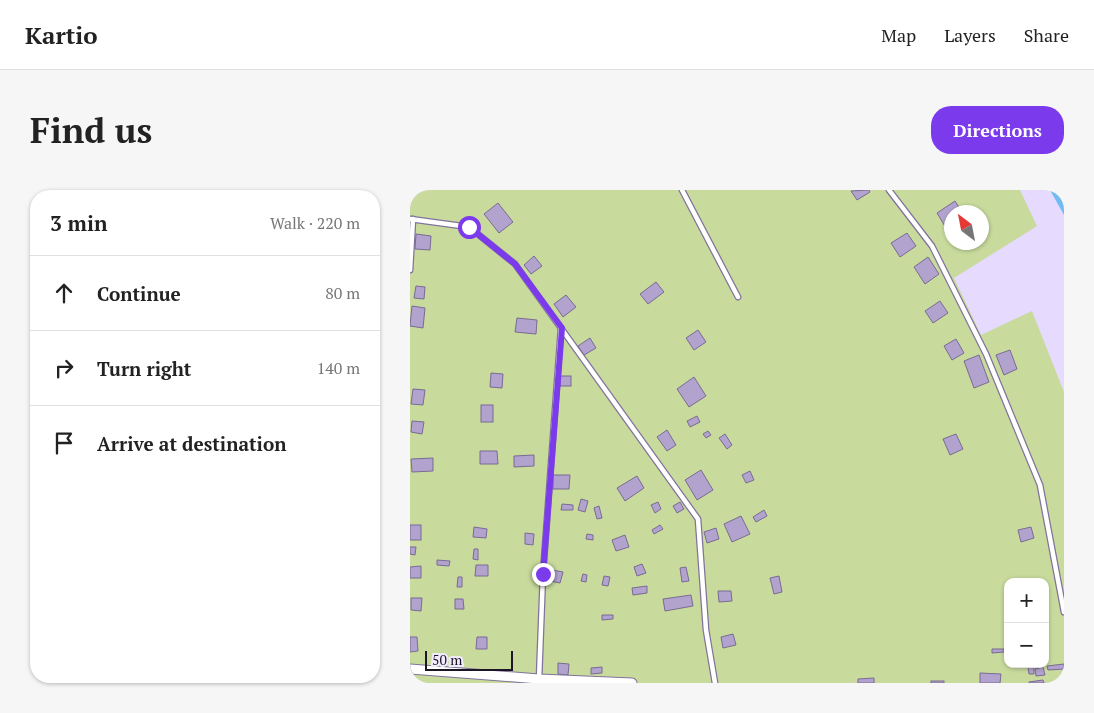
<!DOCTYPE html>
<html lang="en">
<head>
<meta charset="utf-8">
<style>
	body { margin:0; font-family:"PT Serif",serif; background:#f6f6f6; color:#222 }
	.controls { position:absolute; right:15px; bottom:15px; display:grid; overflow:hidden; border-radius:10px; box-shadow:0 1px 4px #0004 }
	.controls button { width:45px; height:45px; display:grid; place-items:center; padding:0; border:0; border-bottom:1px solid #e0e0e0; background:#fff; color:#222; font:25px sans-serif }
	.compass { position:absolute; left:534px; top:15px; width:45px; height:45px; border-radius:50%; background:#fff; box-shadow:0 1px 4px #0004; rotate:328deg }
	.scale { position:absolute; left:15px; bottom:12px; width:88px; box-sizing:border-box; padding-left:5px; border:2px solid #1b1525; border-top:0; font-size:14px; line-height:18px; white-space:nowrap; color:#1b1525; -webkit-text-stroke:4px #f1ebfe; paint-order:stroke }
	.stop { position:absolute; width:15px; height:15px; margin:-11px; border:4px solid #7c3aed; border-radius:50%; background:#fff }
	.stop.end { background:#7c3aed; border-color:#fff; box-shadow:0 1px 5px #0008 }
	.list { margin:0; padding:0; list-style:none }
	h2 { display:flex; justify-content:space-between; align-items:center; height:65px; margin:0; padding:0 20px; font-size:21px }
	h2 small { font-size:16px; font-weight:400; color:#767676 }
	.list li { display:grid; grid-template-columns:32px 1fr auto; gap:15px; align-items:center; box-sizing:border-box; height:75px; padding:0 20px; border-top:1px solid #e0e0e0 }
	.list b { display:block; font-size:19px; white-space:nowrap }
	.list em { font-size:16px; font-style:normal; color:#767676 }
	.icon { flex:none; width:28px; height:28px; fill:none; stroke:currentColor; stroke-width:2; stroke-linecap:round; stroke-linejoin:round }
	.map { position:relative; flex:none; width:654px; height:493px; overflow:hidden; border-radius:20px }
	header { display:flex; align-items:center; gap:30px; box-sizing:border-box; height:70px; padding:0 25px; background:#fff; border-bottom:1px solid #e0e0e0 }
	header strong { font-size:24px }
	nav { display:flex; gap:28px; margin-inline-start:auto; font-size:18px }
	.intro { display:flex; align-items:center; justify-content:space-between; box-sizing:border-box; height:120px; padding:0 30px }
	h1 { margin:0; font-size:35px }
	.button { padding:12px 22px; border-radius:20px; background:#7c3aed; color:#fff; font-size:18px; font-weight:700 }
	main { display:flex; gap:30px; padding:0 30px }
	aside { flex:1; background:#fff; border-radius:20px; box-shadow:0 1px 4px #0004 }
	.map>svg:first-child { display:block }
</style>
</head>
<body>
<header>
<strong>Kartio</strong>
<nav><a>Map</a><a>Layers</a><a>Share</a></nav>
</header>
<div class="intro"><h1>Find us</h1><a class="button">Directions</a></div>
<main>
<aside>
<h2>3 min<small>Walk · 220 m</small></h2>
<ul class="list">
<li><svg class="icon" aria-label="ahead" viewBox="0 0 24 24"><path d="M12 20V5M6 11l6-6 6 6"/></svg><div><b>Continue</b></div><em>80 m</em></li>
<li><svg class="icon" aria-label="right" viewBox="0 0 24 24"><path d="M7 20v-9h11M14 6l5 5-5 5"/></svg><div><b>Turn right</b></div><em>140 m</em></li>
<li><svg class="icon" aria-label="arrive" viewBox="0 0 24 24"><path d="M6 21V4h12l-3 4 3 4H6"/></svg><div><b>Arrive at destination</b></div></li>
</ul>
</aside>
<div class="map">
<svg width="654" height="493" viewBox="0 0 654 493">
	<rect width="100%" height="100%" fill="#e6daff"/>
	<!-- green -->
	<path fill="#c8da9c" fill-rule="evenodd" d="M0,0h610l17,36 -83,52 27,57 51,-24 32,81v291h-654zM542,22h30v30h-30zM598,392h37v82h-37z"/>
	<!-- water -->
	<polygon fill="#71bbf0" points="640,0 654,0 654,25"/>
	<!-- building -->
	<g fill="#b2a3ce" stroke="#796b93">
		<polygon points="459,0 460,2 447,10 441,1"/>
		<polygon points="545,11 552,22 542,22 542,34 536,38 527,23"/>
		<polygon points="88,13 103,32 89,43 74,24"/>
		<polygon points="497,43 506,56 490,67 481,53"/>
		<polygon points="6,44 21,46 20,60 5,59"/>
		<polygon points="124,66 132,76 121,84 114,75"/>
		<polygon points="518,67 529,84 515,94 504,77"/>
		<polygon points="246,92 254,102 238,114 230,104"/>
		<polygon points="6,96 15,97 14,109 4,108"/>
		<polygon points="156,105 166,117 153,127 144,114"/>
		<polygon points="530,111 538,123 523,133 515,121"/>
		<polygon points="2,116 15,118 13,138 0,136"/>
		<polygon points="107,128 127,130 126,144 105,142"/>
		<polygon points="288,140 296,152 284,160 276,148"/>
		<polygon points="180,148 186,158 174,165 168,156"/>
		<polygon points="546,149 554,163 542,170 534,156"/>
		<polygon points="600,160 607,179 594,185 586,165"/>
		<polygon points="569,165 579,192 564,198 554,171"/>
		<polygon points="81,183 93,184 92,198 80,197"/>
		<rect x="150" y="186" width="11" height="10"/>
		<polygon points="284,187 296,206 279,217 267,199"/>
		<polygon points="3,199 15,200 13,215 1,214"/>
		<rect x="71" y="215" width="12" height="17"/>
		<polygon points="287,226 290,232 280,237 277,231"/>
		<polygon points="2,231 14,232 12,244 1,242"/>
		<polygon points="257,240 266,255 257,261 247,247"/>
		<polygon points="298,241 301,245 296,248 293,244"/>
		<polygon points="315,244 322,255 317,259 309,248"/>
		<polygon points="546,244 553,259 540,265 533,249"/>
		<polygon points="70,261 87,261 88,274 70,274"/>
		<polygon points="124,265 124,276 104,277 104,266"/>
		<polygon points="23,268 23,281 2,282 1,269"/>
		<polygon points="291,280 303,300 287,310 275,290"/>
		<polygon points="340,281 344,290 336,293 332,285"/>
		<polygon points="143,285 160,285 159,299 143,299"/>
		<polygon points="227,286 234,298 215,311 207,298"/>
		<polygon points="171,309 178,311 175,322 168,320"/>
		<polygon points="248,312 251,319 245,323 241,315"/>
		<polygon points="270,312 274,319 267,323 263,316"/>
		<polygon points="152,314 163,315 163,320 151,320"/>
		<polygon points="189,316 192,328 187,329 184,318"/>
		<polygon points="354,320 357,326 346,332 343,327"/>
		<polygon points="331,326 340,344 322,352 314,334"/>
		<rect x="0" y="335" width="11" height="15"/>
		<polygon points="250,335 253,339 244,344 242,340"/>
		<polygon points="64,337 77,339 76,348 63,347"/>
		<polygon points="621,337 624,348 611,352 608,340"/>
		<polygon points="306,338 309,349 297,353 294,342"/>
		<polygon points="115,343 124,344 123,355 115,354"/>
		<polygon points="177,344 183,345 183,350 176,349"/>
		<polygon points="215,345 219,357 206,361 202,350"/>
		<polygon points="0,357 6,357 5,365 0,364"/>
		<polygon points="64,359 68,359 68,370 63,369"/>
		<polygon points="27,370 40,371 39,376 27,375"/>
		<polygon points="232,374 236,383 227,386 224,377"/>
		<polygon points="66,375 78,375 78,386 65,386"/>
		<polygon points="11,376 11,388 0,388 0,377"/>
		<polygon points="276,377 279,391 272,392 270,378"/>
		<polygon points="142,380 153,382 150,393 140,391"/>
		<polygon points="173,384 177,385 176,392 171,391"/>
		<polygon points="194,386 200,387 198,396 192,395"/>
		<polygon points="369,386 372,402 364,404 360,388"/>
		<polygon points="48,387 52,387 52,397 47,397"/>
		<polygon points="237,396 237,403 223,405 222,398"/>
		<polygon points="308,401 321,401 322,411 309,412"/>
		<polygon points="281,405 283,416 255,421 253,409"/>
		<polygon points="1,408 12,408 11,421 1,420"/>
		<polygon points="45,409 53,409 54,419 45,419"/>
		<polygon points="192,425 203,425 203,429 192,430"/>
		<polygon points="323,444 326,455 313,458 311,447"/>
		<polygon points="0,447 7,447 8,461 0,462"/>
		<polygon points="67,447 77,447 77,459 66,459"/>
		<polygon points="582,459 594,459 594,462 582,463"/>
		<polygon points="148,473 159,474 158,485 148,484"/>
		<polygon points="654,474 654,479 638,480 637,476"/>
		<polygon points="624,476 624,484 619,484 618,477"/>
		<polygon points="192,477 192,483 181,484 181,478"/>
		<polygon points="633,477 635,485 626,486 625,479"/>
		<polygon points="570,483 591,484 590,493 570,493"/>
		<polygon points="464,488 464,493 448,493 448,489"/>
		<polygon points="633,490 634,493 619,493 619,492"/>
		<rect x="521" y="491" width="13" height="2"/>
	</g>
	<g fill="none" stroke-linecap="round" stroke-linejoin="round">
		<!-- service casing -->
		<g stroke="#81739c" stroke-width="7">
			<g id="service">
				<polyline points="272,0 328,107"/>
				<polyline points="479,0 522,56 576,164 630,295 654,422"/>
				<polyline points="0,29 59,37 105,74 288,329 296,440 305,493"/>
				<polyline points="0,80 3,29"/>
				<polyline points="129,489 133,384 151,138"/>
			</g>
		</g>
		<!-- minor casing -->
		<g stroke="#81739c" stroke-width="11">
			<polyline id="minor" points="0,479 129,489 222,493"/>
		</g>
		<!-- service -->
		<use href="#service" stroke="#fff" stroke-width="4.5"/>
		<!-- minor -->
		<use href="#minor" stroke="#fff" stroke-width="9"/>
	</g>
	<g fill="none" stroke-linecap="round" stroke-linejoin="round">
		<!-- route -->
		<polyline stroke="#7c3aed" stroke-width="6" points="59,37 105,74 152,138 133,384"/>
	</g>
</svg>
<div class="controls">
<button>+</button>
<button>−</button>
</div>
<svg class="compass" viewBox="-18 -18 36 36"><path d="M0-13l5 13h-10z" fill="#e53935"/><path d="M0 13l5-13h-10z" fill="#767676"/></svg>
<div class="scale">50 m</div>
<div class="stop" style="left:59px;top:37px"></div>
<div class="stop end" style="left:133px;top:384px"></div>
</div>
</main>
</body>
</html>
